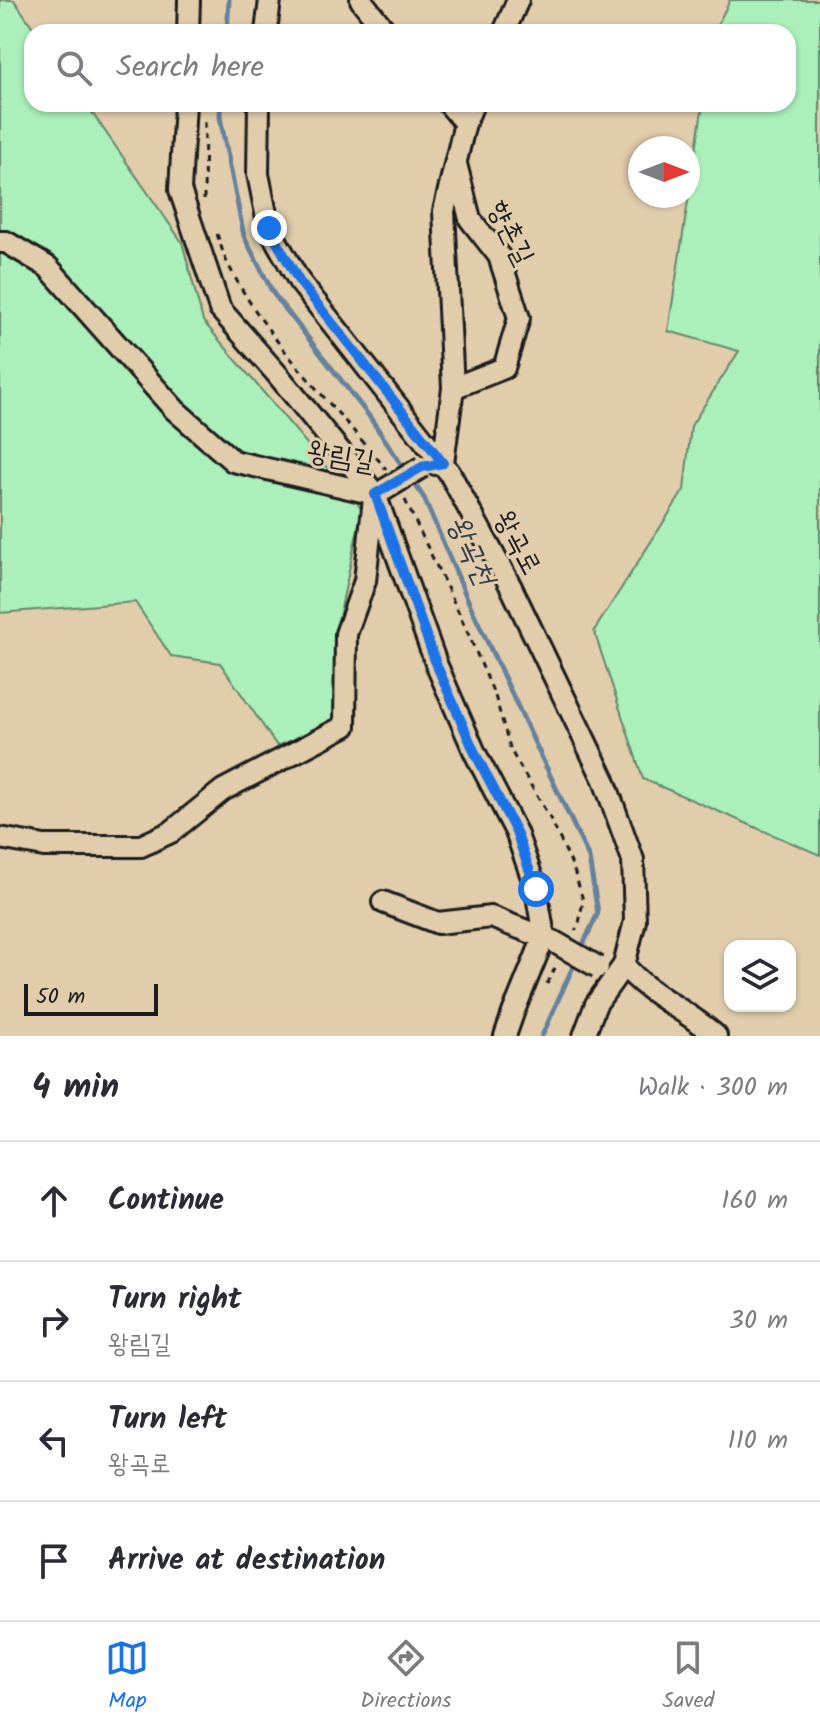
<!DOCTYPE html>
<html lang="en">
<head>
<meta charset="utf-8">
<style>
	body { margin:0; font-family:Kalam,"Poor Story",sans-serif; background:#f7f7f7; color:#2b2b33 }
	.controls { position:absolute; right:24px; bottom:24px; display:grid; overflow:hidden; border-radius:16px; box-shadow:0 2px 6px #0004 }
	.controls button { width:72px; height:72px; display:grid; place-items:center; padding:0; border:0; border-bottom:2px solid #e1e1e2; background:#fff; color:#2b2b33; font:40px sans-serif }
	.compass { position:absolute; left:628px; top:136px; width:72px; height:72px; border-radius:50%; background:#fff; box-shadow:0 2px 6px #0004; rotate:90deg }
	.scale { position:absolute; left:24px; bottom:20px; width:134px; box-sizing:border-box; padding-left:8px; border:4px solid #1c1c1c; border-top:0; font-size:22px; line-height:28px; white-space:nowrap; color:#1c1c1c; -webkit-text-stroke:6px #e1cdac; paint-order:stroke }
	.stop { position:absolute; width:24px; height:24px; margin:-18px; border:6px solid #1a73e8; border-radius:50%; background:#fff }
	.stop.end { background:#1a73e8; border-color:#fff; box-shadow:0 2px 8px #0008 }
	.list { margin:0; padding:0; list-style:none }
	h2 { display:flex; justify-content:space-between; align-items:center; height:104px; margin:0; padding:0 32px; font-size:34px }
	h2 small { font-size:26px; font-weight:400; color:#7c7c81 }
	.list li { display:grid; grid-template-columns:52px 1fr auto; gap:24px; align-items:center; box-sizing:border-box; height:120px; padding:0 32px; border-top:2px solid #e1e1e2 }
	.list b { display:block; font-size:30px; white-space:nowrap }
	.list p { margin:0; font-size:26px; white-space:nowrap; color:#7c7c81 }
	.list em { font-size:26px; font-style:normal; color:#7c7c81 }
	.icon { flex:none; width:44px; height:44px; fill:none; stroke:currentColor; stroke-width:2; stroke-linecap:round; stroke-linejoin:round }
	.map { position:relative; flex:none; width:820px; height:1036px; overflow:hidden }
	.search { position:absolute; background:#fff; box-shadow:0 2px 6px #0004; left:24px; right:24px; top:24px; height:88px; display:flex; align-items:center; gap:20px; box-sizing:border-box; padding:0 28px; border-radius:24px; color:#7c7c81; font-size:30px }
	.sheet { height:584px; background:#fff }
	nav { display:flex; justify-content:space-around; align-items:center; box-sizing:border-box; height:112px; border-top:2px solid #e1e1e2; background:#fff; font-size:22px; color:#7c7c81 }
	nav a { display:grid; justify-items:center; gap:4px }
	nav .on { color:#1a73e8 }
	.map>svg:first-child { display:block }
</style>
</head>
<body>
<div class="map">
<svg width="820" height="1036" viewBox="0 0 820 1036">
	<rect width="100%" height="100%" fill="#e1cdac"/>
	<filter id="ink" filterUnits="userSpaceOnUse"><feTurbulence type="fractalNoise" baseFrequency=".0125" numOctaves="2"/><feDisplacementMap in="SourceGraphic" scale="16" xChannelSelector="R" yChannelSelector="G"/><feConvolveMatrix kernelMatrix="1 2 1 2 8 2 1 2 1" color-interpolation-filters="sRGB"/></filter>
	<g filter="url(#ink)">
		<!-- green -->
		<g fill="#abefba" stroke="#64866b" stroke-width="2">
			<polygon points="0,0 14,0 36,32 32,32 32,104 86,104 182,242 203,321 362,509 336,632 336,724 277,746 220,663 171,656 135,602 0,613"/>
			<polygon points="730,0 820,0 820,855 643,779 594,631 684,490 691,426 739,351 668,331 703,104 788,104 788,32 714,32"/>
		</g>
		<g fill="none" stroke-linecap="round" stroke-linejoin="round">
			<!-- stream -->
			<g stroke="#65819c" stroke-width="5">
				<polyline points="227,32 229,0"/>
				<polyline points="221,104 220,117 244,236 273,293 369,416 405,470"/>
				<polyline points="411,478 424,498 470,605 589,858 598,913 580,951"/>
				<polyline points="542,1036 576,960"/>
			</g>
			<!-- minor casing -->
			<g stroke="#1c1c1c" stroke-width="26">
				<g id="minor">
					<polyline points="361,0 386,32"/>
					<polyline points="188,32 189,0"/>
					<polyline points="266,32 270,0"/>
					<polyline points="504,32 518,0"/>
					<polyline points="185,104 180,190 220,309 277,374 375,494 437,666 475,753 516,832 536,889 544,937 513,1013 505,1036"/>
					<polyline points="259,104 258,174 269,228 299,281 449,472 511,587 604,780 633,860 635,921 624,965 596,1004 584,1036"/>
					<polyline points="449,104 465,123"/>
					<polyline points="0,242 6,242 48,267 175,410 233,461 375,494 377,493"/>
					<polyline points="453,388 504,368 519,318 499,256 470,219 456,164"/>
					<polyline points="435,464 443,463 453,388 444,211 465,123 473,104"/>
					<polyline points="0,838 44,846 141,846 171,832 223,790 345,726 346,634 365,581 374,498"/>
					<polyline points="383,902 438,923 491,917 555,942"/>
					<path d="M624,965c24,30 63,45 92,71"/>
				</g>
			</g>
			<!-- path -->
			<g stroke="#1c1c1c" stroke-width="3" stroke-dasharray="6 6" stroke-linecap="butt">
				<polyline points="204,200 205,116"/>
				<path d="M217,234c4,11 7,24 13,34 39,76 103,136 156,201"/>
				<polyline points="405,500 460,615 495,696 511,751 551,820 573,867 583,900 579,924 575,931"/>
				<polyline points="547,984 556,966"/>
			</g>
			<!-- minor -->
			<use href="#minor" stroke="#e1cdac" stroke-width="20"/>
			<!-- minor-bridge casing -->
			<g stroke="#1c1c1c" stroke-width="26" stroke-linecap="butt">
				<g id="minor-bridge">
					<polyline points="384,490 422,467"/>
					<polyline points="558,944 598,967"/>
				</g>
			</g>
			<!-- minor-bridge -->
			<use href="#minor-bridge" stroke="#e1cdac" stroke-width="20"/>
		</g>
	</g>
	<g fill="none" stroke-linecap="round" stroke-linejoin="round" filter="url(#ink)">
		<!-- route -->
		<polyline stroke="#1a73e8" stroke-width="10" points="269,228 299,281 443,463 422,467 375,494 437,666 475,753 516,832 536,889"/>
	</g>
	<g text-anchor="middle" stroke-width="6" stroke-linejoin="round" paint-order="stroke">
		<!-- street labels -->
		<g font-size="28" fill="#1c1c1c" stroke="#e1cdac">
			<text transform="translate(512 232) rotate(63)" y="10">향촌길</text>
			<text transform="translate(341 455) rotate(10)" y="10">왕림길</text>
			<text transform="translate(519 542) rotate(62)" y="10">왕곡로</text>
		</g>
		<!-- water labels -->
		<g font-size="30" font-style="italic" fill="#343e47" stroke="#e1cdac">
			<text transform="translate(472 550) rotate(65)" y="10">왕곡천</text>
		</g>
	</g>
</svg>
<div class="controls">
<button><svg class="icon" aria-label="layers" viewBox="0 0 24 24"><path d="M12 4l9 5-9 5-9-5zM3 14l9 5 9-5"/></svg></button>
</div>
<svg class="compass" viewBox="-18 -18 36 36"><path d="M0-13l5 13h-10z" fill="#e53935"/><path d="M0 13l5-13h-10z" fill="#7c7c81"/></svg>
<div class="scale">50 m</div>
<div class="stop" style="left:536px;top:889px"></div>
<div class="stop end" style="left:269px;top:228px"></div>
<div class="search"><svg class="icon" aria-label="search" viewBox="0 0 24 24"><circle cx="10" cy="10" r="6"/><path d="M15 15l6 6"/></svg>Search here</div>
</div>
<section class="sheet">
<h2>4 min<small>Walk · 300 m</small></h2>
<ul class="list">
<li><svg class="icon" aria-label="ahead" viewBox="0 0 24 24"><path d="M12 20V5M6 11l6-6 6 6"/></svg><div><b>Continue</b></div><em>160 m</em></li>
<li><svg class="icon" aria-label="right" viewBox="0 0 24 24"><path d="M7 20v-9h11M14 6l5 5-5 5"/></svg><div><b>Turn right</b><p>왕림길</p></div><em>30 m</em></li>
<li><svg class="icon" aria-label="left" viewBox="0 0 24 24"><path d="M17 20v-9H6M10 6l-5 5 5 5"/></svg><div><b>Turn left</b><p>왕곡로</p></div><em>110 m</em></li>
<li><svg class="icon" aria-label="arrive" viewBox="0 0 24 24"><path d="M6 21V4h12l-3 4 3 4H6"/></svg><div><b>Arrive at destination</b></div></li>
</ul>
</section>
<nav>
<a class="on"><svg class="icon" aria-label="map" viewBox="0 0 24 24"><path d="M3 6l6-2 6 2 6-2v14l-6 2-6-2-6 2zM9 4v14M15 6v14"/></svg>Map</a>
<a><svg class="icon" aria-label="directions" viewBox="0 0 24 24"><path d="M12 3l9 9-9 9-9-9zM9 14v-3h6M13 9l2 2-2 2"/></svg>Directions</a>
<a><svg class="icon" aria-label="saved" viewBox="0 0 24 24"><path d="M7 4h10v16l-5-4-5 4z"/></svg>Saved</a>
</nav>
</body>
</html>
